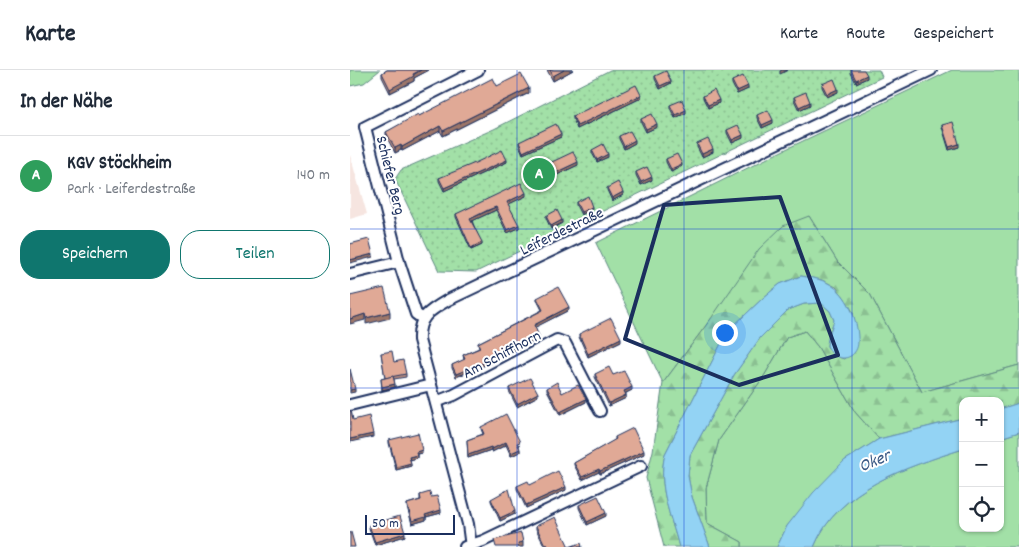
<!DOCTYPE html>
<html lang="de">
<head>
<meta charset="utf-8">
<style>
	body { margin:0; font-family:Dekko,sans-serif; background:#f2f2f3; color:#1f2937 }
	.controls { position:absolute; right:15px; bottom:15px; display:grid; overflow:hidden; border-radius:10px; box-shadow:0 1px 4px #0004 }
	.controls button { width:45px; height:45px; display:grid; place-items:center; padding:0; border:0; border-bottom:1px solid #e0e1e3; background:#fff; color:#1f2937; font:25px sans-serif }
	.scale { position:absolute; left:15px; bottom:12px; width:90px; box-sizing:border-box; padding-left:5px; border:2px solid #1b2f5e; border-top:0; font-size:14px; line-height:18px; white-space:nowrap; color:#1b2f5e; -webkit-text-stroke:4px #fff; paint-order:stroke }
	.you { position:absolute; left:374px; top:262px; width:18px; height:18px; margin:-12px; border:4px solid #fff; border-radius:50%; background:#1a73e8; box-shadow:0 0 0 8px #1a73e833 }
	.badge { display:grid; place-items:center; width:32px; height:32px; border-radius:50%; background:#0f766e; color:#fff; font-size:16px; font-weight:700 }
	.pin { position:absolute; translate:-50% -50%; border:2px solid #fff; box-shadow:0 1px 5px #0006 }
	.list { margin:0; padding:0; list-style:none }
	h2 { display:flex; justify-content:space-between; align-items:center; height:65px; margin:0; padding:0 20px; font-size:21px }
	h2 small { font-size:16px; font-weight:400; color:#747a83 }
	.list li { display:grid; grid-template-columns:32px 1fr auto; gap:15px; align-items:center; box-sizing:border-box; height:80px; padding:0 20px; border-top:1px solid #e0e1e3 }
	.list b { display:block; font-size:19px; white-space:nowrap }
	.list p { margin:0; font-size:16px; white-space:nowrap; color:#747a83 }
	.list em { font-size:16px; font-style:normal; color:#747a83 }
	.actions { display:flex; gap:10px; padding:15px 20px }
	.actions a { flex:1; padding:11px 0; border:1px solid #0f766e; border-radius:20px; text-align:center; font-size:18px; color:#0f766e }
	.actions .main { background:#0f766e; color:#fff }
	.icon { flex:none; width:28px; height:28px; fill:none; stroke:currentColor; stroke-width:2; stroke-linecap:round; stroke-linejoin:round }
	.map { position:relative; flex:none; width:669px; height:477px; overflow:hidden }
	header { display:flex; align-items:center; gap:30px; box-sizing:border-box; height:70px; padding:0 25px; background:#fff; border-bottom:1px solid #e0e1e3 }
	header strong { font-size:24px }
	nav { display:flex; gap:28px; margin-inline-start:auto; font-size:18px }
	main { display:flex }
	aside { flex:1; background:#fff }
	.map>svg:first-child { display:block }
</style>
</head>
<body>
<header>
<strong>Karte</strong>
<nav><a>Karte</a><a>Route</a><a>Gespeichert</a></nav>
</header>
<main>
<aside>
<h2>In der Nähe<small></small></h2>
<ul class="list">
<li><span class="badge" style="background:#2e9e5b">A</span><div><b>KGV Stöckheim</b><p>Park · Leiferdestraße</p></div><em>140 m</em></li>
</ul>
<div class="actions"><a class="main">Speichern</a><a>Teilen</a></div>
</aside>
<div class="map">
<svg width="669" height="477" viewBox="0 0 669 477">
	<defs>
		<pattern id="forest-firs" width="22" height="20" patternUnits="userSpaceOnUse" patternTransform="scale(1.25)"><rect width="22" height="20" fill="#a2e0a7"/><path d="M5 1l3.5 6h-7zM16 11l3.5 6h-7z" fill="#8bc092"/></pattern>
		<pattern id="garden-dots" width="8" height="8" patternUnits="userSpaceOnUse" patternTransform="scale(1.25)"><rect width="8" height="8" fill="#a2e0a7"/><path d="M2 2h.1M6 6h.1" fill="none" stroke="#8bc092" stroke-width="1.8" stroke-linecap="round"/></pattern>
	</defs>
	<rect width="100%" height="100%" fill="#fff"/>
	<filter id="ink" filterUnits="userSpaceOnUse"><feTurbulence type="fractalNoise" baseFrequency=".02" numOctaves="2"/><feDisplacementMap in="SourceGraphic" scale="10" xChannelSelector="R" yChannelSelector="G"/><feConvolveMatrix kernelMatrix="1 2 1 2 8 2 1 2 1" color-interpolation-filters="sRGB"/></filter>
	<g filter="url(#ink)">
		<!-- built -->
		<polygon fill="#f6e5e0" points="0,85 17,144 0,149"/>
		<!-- grass -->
		<g fill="#a2e0a7" stroke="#5e8882">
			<polygon points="0,0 30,0 14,13 0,16"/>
			<polygon points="602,0 669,0 669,295 572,322 520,224 487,191 459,146 360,250 313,313 246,173 434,80"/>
			<polygon points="455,261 468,277 505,342 529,369 494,391 437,456 427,477 392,477 392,472 357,453 356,418 369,370 414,306 437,267"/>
			<path d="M669,362v115h-205c24,-59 93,-80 149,-98v79h37v-90z"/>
		</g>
		<!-- forest -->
		<path fill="url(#forest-firs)" stroke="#5e8882" d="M459,146l28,45 33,33 52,98 97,-27v38l-19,6v-8h-37v17l-84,21 -24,-27 -37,-65 -13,-16 -18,6 -23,39 -45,64 -13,48 1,35 35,19v5h-32l-18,-50 -4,-21 2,-21 44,-80 26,-37 28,-28 16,-6 17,-1 9,8 4,9c-3,11 -6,14 -7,26l6,9 11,4 14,-18 -5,-29 -9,-15 -8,-10 -14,-7 -21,-4 -21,8 -17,14 -36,34 -62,122c-8,32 6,62 14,93h-15l-18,-69 7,-27 10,-68 47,-63 49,-71 24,-23z"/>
		<!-- garden -->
		<polygon fill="url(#garden-dots)" stroke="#5e8882" points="260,0 529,0 532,7 126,202 89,201 45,109 51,100 144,59"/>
		<!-- water -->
		<g fill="#93d3f4" stroke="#6391b8">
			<path d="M451,206c12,2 23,3 33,11 15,10 25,37 24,55 0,12 -12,21 -24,13 -3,-1 -5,-6 -7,-9 1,-12 4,-15 7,-26l-4,-9 -9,-8 -17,1 -16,6 -28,28 -26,37 -44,80 -2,21 4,21 18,50h-31c-8,-31 -22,-61 -14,-93l62,-122 36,-34 17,-14z"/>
			<polygon points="669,333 669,362 650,368 650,339"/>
			<path d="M613,348v31c-56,18 -125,39 -149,98h-37l10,-21 26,-33 31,-32 35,-22z"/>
		</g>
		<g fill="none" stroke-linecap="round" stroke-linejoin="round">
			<!-- minor casing -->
			<g stroke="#1b2f5e" stroke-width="14">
				<g id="minor">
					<polyline points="0,204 49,192"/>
					<polyline points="73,249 66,244 49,192 15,57 128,0"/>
					<polyline points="86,332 104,325 207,270 215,273 250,341"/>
					<polyline points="0,335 81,315"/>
					<polyline points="115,477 133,471 291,396"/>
					<path d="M121,477l-3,-23 -49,-184c-1,-23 10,-29 29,-40l483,-230"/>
				</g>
			</g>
			<!-- minor -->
			<use href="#minor" stroke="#fff" stroke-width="10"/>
		</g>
		<!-- wall -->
		<g fill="#c19181" stroke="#1b2f5e">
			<polygon points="37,0 79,0 64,8 64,11 40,23 32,7 32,3"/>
			<polygon points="197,0 223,0 203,11"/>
			<polygon points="501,0 517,8 506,13 501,3"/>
			<polygon points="305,6 321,13 310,19 305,9"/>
			<polygon points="382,11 398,19 387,24 382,14"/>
			<polygon points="472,14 488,22 477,27 472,17"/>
			<polygon points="147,16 179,23 93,66 90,61 52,81 51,80 45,83 36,66 36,62 69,46"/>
			<polygon points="353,26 369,33 358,38 353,28"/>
			<polygon points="444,27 460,35 449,40 444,30"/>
			<polygon points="291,28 227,59 223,49 223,46"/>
			<polygon points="320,35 336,43 325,48 320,38"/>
			<polygon points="407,45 423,53 412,58 407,48"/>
			<polygon points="291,49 307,57 296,62 291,52"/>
			<polygon points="592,55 609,77 599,80 592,57"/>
			<polygon points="377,60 393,68 382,73 377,63"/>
			<polygon points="269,66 285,73 274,79 269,69"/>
			<polygon points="211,67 173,84 169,75 169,72"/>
			<polygon points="347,74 363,82 352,87 347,77"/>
			<polygon points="242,80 258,87 247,92 242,83"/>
			<polygon points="316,89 332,96 321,102 316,92"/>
			<polygon points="157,92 94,121 89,111 89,108"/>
			<polygon points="228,95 190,113 185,103 185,100"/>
			<polygon points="286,102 302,110 291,115 286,105"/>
			<polygon points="257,118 273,125 262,131 257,120"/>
			<polygon points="176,126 158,134 169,158 157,163 146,140 122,151 132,175 121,180 106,147 106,144"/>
			<polygon points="226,132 242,139 231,145 226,135"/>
			<polygon points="196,146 212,153 201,159 196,148"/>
			<polygon points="187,228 219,240 185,257 189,269 164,281 162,278 144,286 145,291 106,307 102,298 102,295 114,290 113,285 129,278 128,273 192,240 187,230"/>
			<polygon points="229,264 271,271 238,287 229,267"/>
			<polygon points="31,283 44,292 56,304 56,307 44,309 45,317 32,320 31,309 35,308"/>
			<polygon points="245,304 263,305 282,320 276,323 276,328 259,336 245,307"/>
			<polygon points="159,318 188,326 167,337 159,321"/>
			<polygon points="197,318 212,323 236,332 210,345 197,320"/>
			<polygon points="131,357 170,375 169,375 170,382 161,386 156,375 142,382 141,380 118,388 117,370 133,364 131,359"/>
			<polygon points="265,367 294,384 250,404 249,402 232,410 224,395 224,393 265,370"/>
			<polygon points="39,370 72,383 67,384 67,388 60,390 61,396 46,400 39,373"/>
			<polygon points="180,415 216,420 176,438 167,419 167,416"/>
			<polygon points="70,425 81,427 91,443 76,447 76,450 62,454 57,437 57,434 70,430"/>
			<polygon points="141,429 165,444 150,451 141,431"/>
			<polygon points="229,435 256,446 237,455 229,438"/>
			<polygon points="19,455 55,466 25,475 19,458"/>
			<polygon points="186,456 219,477 232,477 195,477 186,459"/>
		</g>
		<!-- shaded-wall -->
		<g fill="#9d7669" stroke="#1b2f5e">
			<polygon points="71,0 79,0 64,8 64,11 40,23 40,19"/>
			<polygon points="214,0 223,0 203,11 203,6"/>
			<polygon points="432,0 438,0 430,4 430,1"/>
			<polygon points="517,5 517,8 506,13 506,10"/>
			<polygon points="321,11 321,13 310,19 310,16"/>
			<polygon points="398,16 398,19 387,24 387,21"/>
			<polygon points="179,18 179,23 93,66 93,61"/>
			<polygon points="488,19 488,22 477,27 477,24"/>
			<polygon points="291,25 291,28 227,59 227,56"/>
			<polygon points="369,30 369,33 358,38 358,35"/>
			<polygon points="460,32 460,35 449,40 449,37"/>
			<polygon points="336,40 336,43 325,48 325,45"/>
			<polygon points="423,50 423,53 412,58 412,55"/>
			<polygon points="307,54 307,57 296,62 296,59"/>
			<polygon points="90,56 90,61 52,81 52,77"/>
			<polygon points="211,64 211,67 173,84 173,82"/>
			<polygon points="393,65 393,68 382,73 382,70"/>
			<polygon points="285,70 285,73 274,79 274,76"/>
			<polygon points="609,74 609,77 599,80 599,77"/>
			<polygon points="51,75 51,80 45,83 45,78"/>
			<polygon points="363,79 363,82 352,87 352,84"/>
			<polygon points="258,84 258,87 247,92 247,90"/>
			<polygon points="157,90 157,92 94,121 94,118"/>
			<polygon points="228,92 228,95 190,113 190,110"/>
			<polygon points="332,94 332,96 321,102 321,99"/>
			<polygon points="302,107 302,110 291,115 291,112"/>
			<polygon points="273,122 273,125 262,131 262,128"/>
			<polygon points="176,123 176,126 157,135 157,132"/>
			<polygon points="146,137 146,140 120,152 120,149"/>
			<polygon points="242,137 242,139 231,145 231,142"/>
			<polygon points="212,150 212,153 201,159 201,156"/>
			<polygon points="169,155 169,158 157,163 157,160"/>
			<polygon points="132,172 132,175 121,180 121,178"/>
			<polygon points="23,184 23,187 0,193 0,190"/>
			<polygon points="219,237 219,240 184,258 184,255"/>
			<polygon points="40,242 40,248 16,254 16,248"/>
			<polygon points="15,244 15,250 0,254 0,249"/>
			<polygon points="189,266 189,269 164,281 164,278"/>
			<polygon points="271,268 271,271 238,287 238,284"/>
			<polygon points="162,275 162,278 143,287 143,284"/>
			<polygon points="145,288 145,291 106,307 106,304"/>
			<polygon points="45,314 45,317 32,320 32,317"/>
			<polygon points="282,317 282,320 274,324 274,321"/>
			<polygon points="5,319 5,322 0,323 0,320"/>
			<polygon points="188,323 188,326 167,337 167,334"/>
			<polygon points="276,325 276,328 259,336 259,333"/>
			<polygon points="236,329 236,332 210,345 210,342"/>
			<polygon points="23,364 23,367 0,372 0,369"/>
			<polygon points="156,372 156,375 142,382 142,379"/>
			<polygon points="141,377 141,380 118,388 118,385"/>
			<polygon points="170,379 170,382 161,386 161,383"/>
			<polygon points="72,380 72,383 66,384 66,382"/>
			<polygon points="294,381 294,384 250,404 250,401"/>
			<polygon points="67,385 67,388 59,390 59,387"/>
			<polygon points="61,393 61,396 46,400 46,397"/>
			<polygon points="249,399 249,402 232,410 232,407"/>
			<polygon points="216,417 216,420 176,438 176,435"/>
			<polygon points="91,440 91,443 76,447 76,450 62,454 62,451 75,445"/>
			<polygon points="165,441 165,444 150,451 150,448"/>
			<polygon points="256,443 256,446 237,455 237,452"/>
			<polygon points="55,463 55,466 25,475 25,472"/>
			<polygon points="173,472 173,477 168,477 168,473"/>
		</g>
		<!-- building -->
		<g fill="#e0a996" stroke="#1b2f5e">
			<polygon points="37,0 71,0 63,4 64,6 40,19 32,3"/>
			<polygon points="200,0 214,0 203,6"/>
			<polygon points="501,0 514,0 517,5 506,10"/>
			<polygon points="316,1 321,11 310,16 305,6"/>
			<polygon points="171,4 179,18 93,61 90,56 52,77 51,75 45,78 36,62 68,44 69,46 143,8 147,16"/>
			<polygon points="393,6 398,16 387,21 382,11"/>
			<polygon points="484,9 488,19 477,24 472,14"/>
			<polygon points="286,15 291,25 227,56 223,46"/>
			<polygon points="364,20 369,30 358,35 353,26"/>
			<polygon points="456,22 460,32 449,37 444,27"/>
			<polygon points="332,30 336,40 325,45 320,35"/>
			<polygon points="418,40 423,50 412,55 407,45"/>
			<polygon points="302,44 307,54 296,59 291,49"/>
			<polygon points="603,52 609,74 599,77 592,55"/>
			<polygon points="206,54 211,64 173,82 169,72"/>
			<polygon points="388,55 393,65 382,70 377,60"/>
			<polygon points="280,61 285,70 274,76 269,66"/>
			<polygon points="358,69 363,79 352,84 347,74"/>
			<polygon points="253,74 258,84 247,90 242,80"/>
			<polygon points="152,80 157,90 94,118 89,108 125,93"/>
			<polygon points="223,82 228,92 190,110 185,100"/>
			<polygon points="327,84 332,94 321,99 316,89"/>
			<polygon points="297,97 302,107 291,112 286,102"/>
			<polygon points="268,112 273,122 262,128 257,118"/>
			<polygon points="171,113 176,123 157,132 169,155 157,160 146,137 138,140 120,149 132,172 121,178 106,144"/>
			<polygon points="238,126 242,137 231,142 226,132"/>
			<polygon points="207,140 212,150 201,156 196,146"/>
			<polygon points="19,169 23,184 0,190 0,174"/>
			<polygon points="208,217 219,237 184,255 189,266 164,278 162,275 143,284 145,288 106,304 102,295 115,289 113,285 130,278 128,273 193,240 187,228"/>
			<polygon points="34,218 40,242 16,248 15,244 0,249 0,226"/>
			<polygon points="261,248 271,268 238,284 229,264"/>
			<polygon points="42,281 44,292 53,290 56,304 35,308 31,283"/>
			<polygon points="259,297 263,305 274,301 282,317 274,321 276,325 259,333 245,304"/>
			<polygon points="0,299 5,319 0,320"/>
			<polygon points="43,306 45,314 32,317 31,309"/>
			<polygon points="180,308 188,323 167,334 159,318"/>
			<polygon points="207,312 212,323 228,315 236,329 210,342 197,318"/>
			<polygon points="1,340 3,350 19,346 23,364 0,369 0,341"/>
			<polygon points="156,344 170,372 167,373 170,379 161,383 156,372 142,379 141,377 118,385 117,370 134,364 131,357"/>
			<polygon points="283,358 294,381 250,401 249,399 232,407 224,393 266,369 265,367"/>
			<polygon points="68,363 72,380 66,382 67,385 59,387 61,393 46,397 39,370"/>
			<polygon points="208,401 216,417 176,435 167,416 178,411 180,415"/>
			<polygon points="159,419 165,441 150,448 141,429"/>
			<polygon points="80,422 81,427 87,426 91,440 75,445 76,447 62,451 57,434 71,430 70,425"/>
			<polygon points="248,426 256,443 237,452 229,435"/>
			<polygon points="50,446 55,463 25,472 19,455"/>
			<polygon points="205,447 219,477 231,473 232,477 198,477 197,474 195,475 186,456"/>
			<polygon points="1,462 5,477 0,477 0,463"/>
			<polygon points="171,463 173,472 168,473 169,477 146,477 144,470"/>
		</g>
	</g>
	<!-- marked area -->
	<path fill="none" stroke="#1b2f5e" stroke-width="4" stroke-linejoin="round" d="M430,127l58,158 -99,30 -114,-46 39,-134z"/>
	<!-- grid -->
	<path fill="none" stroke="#1d4ed8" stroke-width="1" stroke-opacity="0.55" d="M167,0v477M334,0v477M502,0v477M0,159h669M0,318h669"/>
	<g text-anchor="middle" stroke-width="4" stroke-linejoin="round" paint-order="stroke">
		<!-- street labels -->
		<g font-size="16" fill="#1b2f5e" stroke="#fff">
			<text transform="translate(42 105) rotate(76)" y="6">Schiefer Berg</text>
			<text transform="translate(211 160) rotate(-26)" y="6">Leiferdestraße</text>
			<text transform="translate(151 283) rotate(-28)" y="6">Am Schiffhorn</text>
		</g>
		<!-- water labels -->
		<g font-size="18" font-style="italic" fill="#395884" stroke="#fff">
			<text transform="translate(524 390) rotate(-23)" y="6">Oker</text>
		</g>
	</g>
</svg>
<div class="controls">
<button>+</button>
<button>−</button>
<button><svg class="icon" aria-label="locate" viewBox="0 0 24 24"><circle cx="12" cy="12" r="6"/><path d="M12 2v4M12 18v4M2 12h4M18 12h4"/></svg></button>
</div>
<div class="scale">50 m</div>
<div class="you"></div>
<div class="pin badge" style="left:189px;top:104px;background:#2e9e5b">A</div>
</div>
</main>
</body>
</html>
